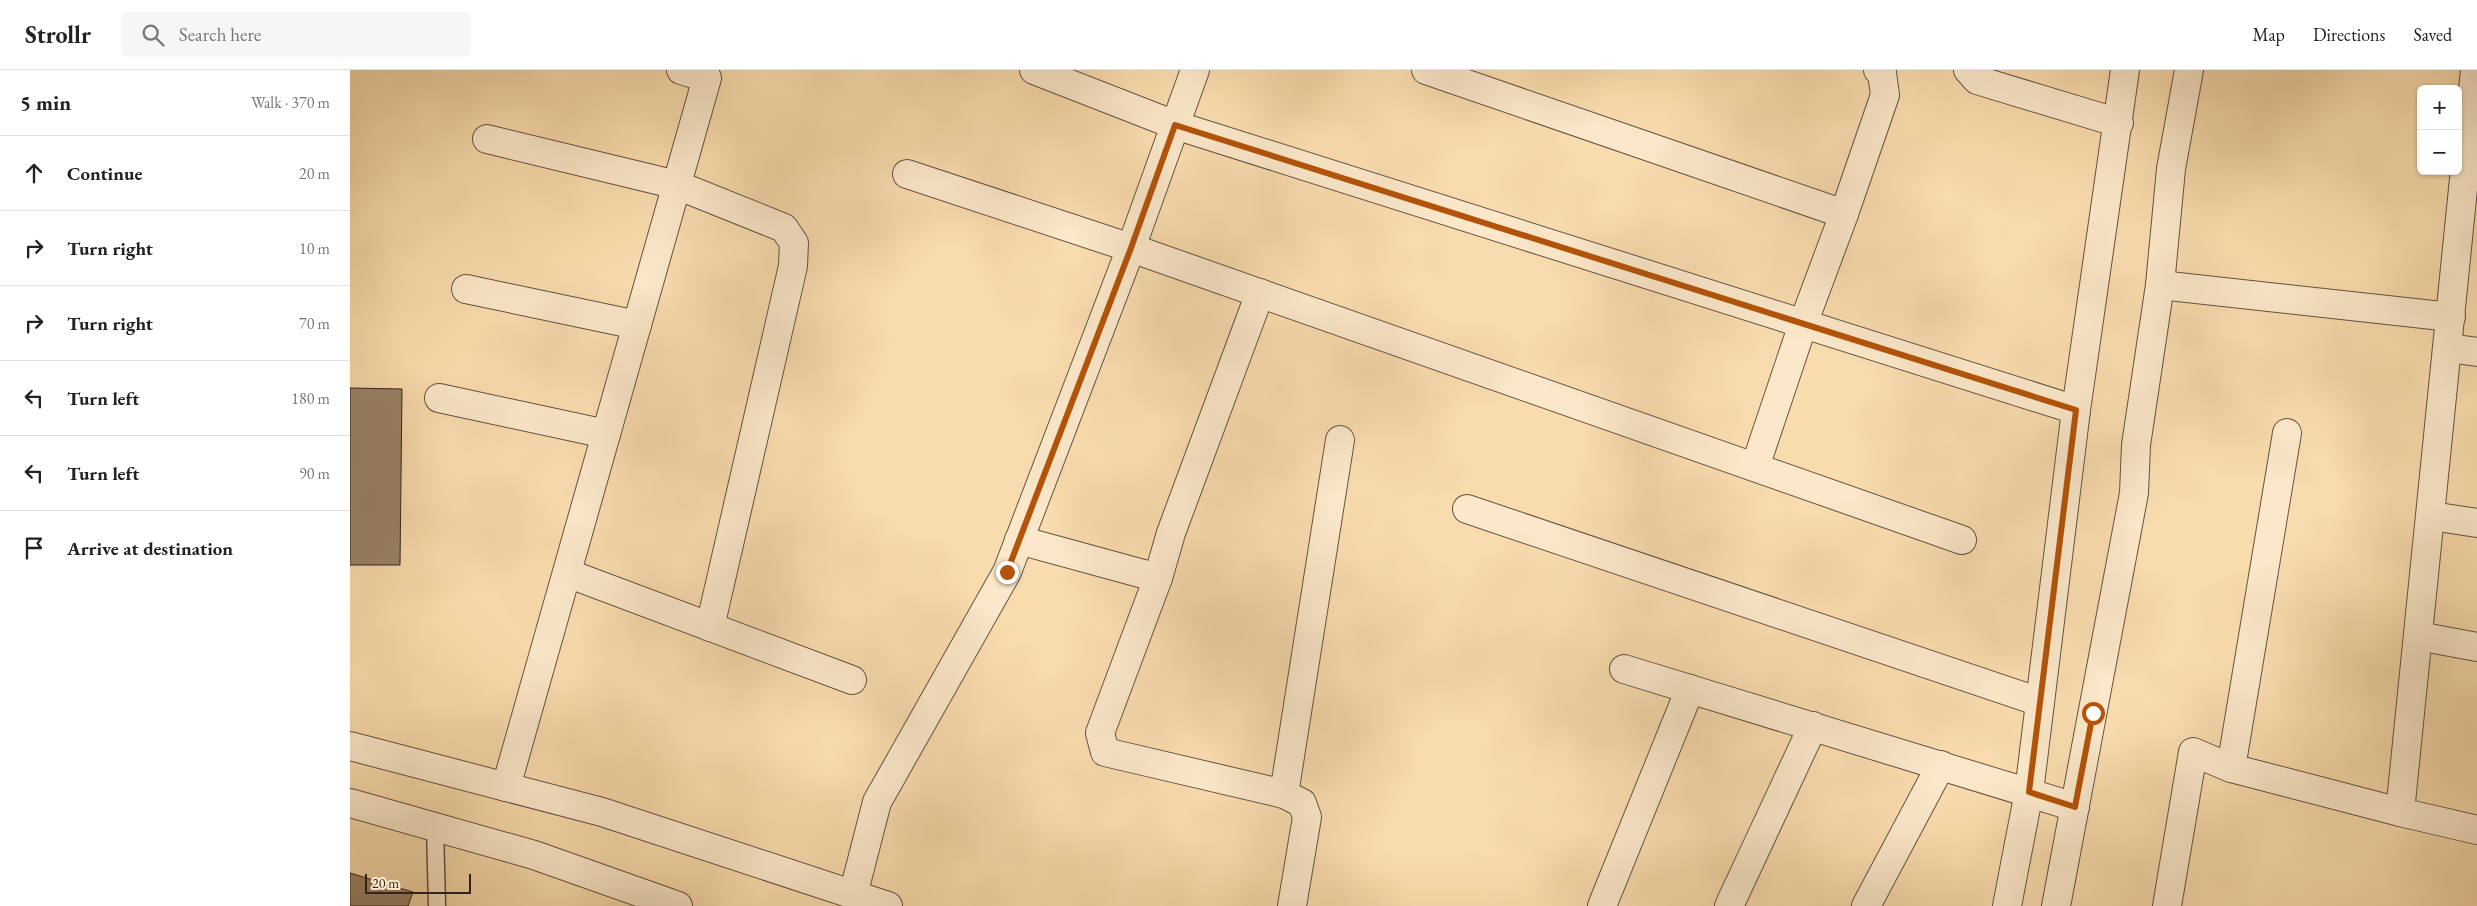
<!DOCTYPE html>
<html lang="en">
<head>
<meta charset="utf-8">
<style>
	body { margin:0; font-family:"EB Garamond",serif; background:#f6f6f6; color:#222 }
	.controls { position:absolute; right:15px; top:15px; display:grid; overflow:hidden; border-radius:8px; box-shadow:0 1px 4px #0004 }
	.controls button { width:45px; height:45px; display:grid; place-items:center; padding:0; border:0; border-bottom:1px solid #e0e0e0; background:#fff; color:#222; font:25px sans-serif }
	.scale { position:absolute; left:15px; bottom:12px; width:106px; box-sizing:border-box; padding-left:5px; border:2px solid #34231c; border-top:0; font-size:14px; line-height:18px; white-space:nowrap; color:#34231c; -webkit-text-stroke:4px #fbe8ca; paint-order:stroke }
	.stop { position:absolute; width:15px; height:15px; margin:-11px; border:4px solid #b45309; border-radius:50%; background:#fff }
	.stop.end { background:#b45309; border-color:#fff; box-shadow:0 1px 5px #0008 }
	.list { margin:0; padding:0; list-style:none }
	h2 { display:flex; justify-content:space-between; align-items:center; height:65px; margin:0; padding:0 20px; font-size:21px }
	h2 small { font-size:16px; font-weight:400; color:#767676 }
	.list li { display:grid; grid-template-columns:32px 1fr auto; gap:15px; align-items:center; box-sizing:border-box; height:75px; padding:0 20px; border-top:1px solid #e0e0e0 }
	.list b { display:block; font-size:19px; white-space:nowrap }
	.list em { font-size:16px; font-style:normal; color:#767676 }
	.icon { flex:none; width:28px; height:28px; fill:none; stroke:currentColor; stroke-width:2; stroke-linecap:round; stroke-linejoin:round }
	.map { position:relative; flex:none; width:2127px; height:836px; overflow:hidden }
	header { display:flex; align-items:center; gap:30px; box-sizing:border-box; height:70px; padding:0 25px; background:#fff; border-bottom:1px solid #e0e0e0 }
	header strong { font-size:24px }
	nav { display:flex; gap:28px; margin-inline-start:auto; font-size:18px }
	.search { width:350px; height:45px; background:#f6f6f6; display:flex; align-items:center; gap:12px; box-sizing:border-box; padding:0 18px; border-radius:8px; color:#767676; font-size:19px }
	main { display:flex }
	aside { flex:1; background:#fff }
	.map>svg:first-child { display:block }
</style>
</head>
<body>
<header>
<strong>Strollr</strong>
<div class="search"><svg class="icon" aria-label="search" viewBox="0 0 24 24"><circle cx="10" cy="10" r="6"/><path d="M15 15l6 6"/></svg>Search here</div>
<nav><a>Map</a><a>Directions</a><a>Saved</a></nav>
</header>
<main>
<aside>
<h2>5 min<small>Walk · 370 m</small></h2>
<ul class="list">
<li><svg class="icon" aria-label="ahead" viewBox="0 0 24 24"><path d="M12 20V5M6 11l6-6 6 6"/></svg><div><b>Continue</b></div><em>20 m</em></li>
<li><svg class="icon" aria-label="right" viewBox="0 0 24 24"><path d="M7 20v-9h11M14 6l5 5-5 5"/></svg><div><b>Turn right</b></div><em>10 m</em></li>
<li><svg class="icon" aria-label="right" viewBox="0 0 24 24"><path d="M7 20v-9h11M14 6l5 5-5 5"/></svg><div><b>Turn right</b></div><em>70 m</em></li>
<li><svg class="icon" aria-label="left" viewBox="0 0 24 24"><path d="M17 20v-9H6M10 6l-5 5 5 5"/></svg><div><b>Turn left</b></div><em>180 m</em></li>
<li><svg class="icon" aria-label="left" viewBox="0 0 24 24"><path d="M17 20v-9H6M10 6l-5 5 5 5"/></svg><div><b>Turn left</b></div><em>90 m</em></li>
<li><svg class="icon" aria-label="arrive" viewBox="0 0 24 24"><path d="M6 21V4h12l-3 4 3 4H6"/></svg><div><b>Arrive at destination</b></div></li>
</ul>
</aside>
<div class="map">
<svg width="2127" height="836" viewBox="0 0 2127 836">
	<rect width="100%" height="100%" fill="#f9dcae"/>
	<filter id="stains"><feTurbulence type="fractalNoise" baseFrequency=".004" numOctaves="4"/><feColorMatrix values="0 0 0 0 .2 0 0 0 0 .09 0 0 0 0 .02 0 0 0 .5 -.17"/></filter>
	<radialGradient id="worn" r=".72"><stop offset=".6" stop-color="#630" stop-opacity="0"/><stop offset="1" stop-color="#630" stop-opacity=".3"/></radialGradient>
	<!-- building -->
	<g fill="#9a8368" stroke="#34231c">
		<polygon points="0,318 52,319 50,495 0,495"/>
		<polygon points="0,803 63,822 58,836 0,836"/>
	</g>
	<g fill="none" stroke-linecap="round" stroke-linejoin="round">
		<!-- service casing -->
		<g stroke="#655140" stroke-width="19">
			<polyline id="service" points="85,757 87,836"/>
		</g>
		<!-- minor casing -->
		<g stroke="#655140" stroke-width="30">
			<g id="minor">
				<polyline points="684,0 825,55 1726,340"/>
				<polyline points="1076,0 1494,144"/>
				<polyline points="1618,0 1627,10 1769,53"/>
				<polyline points="2125,0 2050,742 2127,760"/>
				<polyline points="137,69 327,115 434,158 444,173 443,196 360,557"/>
				<polyline points="557,104 781,178 1612,470"/>
				<polyline points="1810,215 2101,247"/>
				<polyline points="116,219 287,255"/>
				<polyline points="2098,278 2127,282"/>
				<polyline points="89,328 256,364"/>
				<polyline points="1405,397 1453,254 1494,144 1535,25 1532,3 1528,0"/>
				<polyline points="1117,439 1690,632"/>
				<polyline points="2081,446 2127,453"/>
				<polyline points="669,470 808,508 821,463 910,223"/>
				<polyline points="217,503 502,610"/>
				<polyline points="808,508 750,663 755,682 934,724 952,733 957,747 942,836"/>
				<polyline points="2068,566 2127,577"/>
				<polyline points="1274,599 1725,737"/>
				<polyline points="1881,698 1937,363"/>
				<polyline points="156,717 357,8 331,0"/>
				<polyline points="934,724 990,370"/>
				<polyline points="503,825 527,732 657,502 781,178 845,0"/>
				<polyline points="1252,836 1340,619"/>
				<polyline points="1379,836 1463,656"/>
				<polyline points="1516,836 1591,695"/>
				<polyline points="1817,836 1843,682 1881,698 2050,742"/>
			</g>
		</g>
		<!-- tertiary casing -->
		<g stroke="#655140" stroke-width="30">
			<g id="tertiary">
				<polyline points="0,676 252,742 538,836"/>
				<polyline points="0,733 184,785 328,836"/>
				<polyline points="1657,836 1679,722 1726,340 1775,0"/>
				<polyline points="1706,836 1784,423 1786,375 1810,215 1821,99 1839,0"/>
			</g>
		</g>
		<!-- service -->
		<use href="#service" stroke="#fbe8ca" stroke-width="16"/>
		<!-- minor -->
		<use href="#minor" stroke="#fbe8ca" stroke-width="28"/>
		<!-- tertiary -->
		<use href="#tertiary" stroke="#fbe8ca" stroke-width="28"/>
	</g>
	<g fill="none" stroke-linecap="round" stroke-linejoin="round">
		<!-- route -->
		<polyline stroke="#b45309" stroke-width="6" points="657,502 781,178 825,55 1726,340 1679,722 1725,737 1743,643"/>
	</g>
	<rect width="100%" height="100%" filter="url(#stains)"/>
	<rect width="100%" height="100%" fill="url(#worn)"/>
</svg>
<div class="controls">
<button>+</button>
<button>−</button>
</div>
<div class="scale">20 m</div>
<div class="stop" style="left:1743px;top:643px"></div>
<div class="stop end" style="left:657px;top:502px"></div>
</div>
</main>
</body>
</html>
